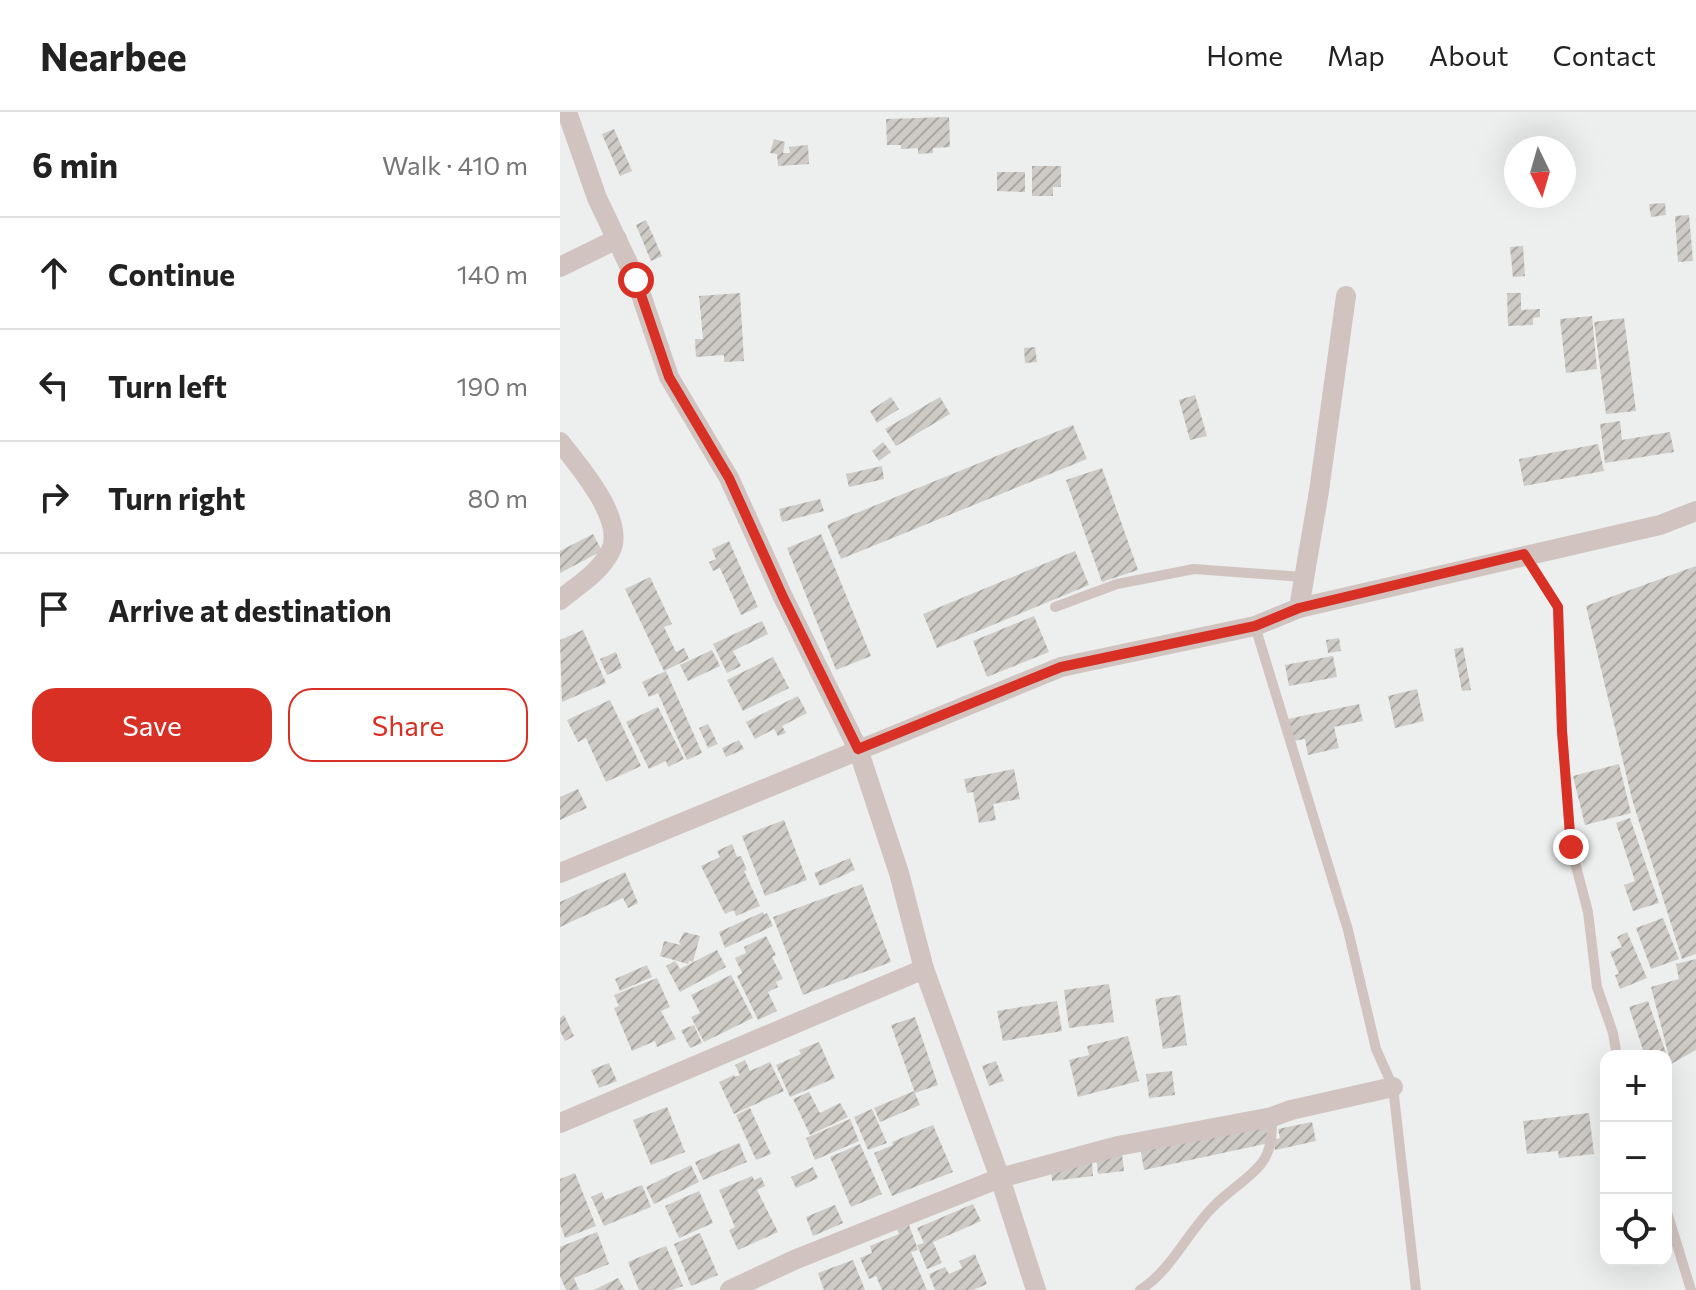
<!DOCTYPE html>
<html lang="en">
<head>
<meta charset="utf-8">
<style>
	body { margin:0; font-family:Commissioner,sans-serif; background:#f2f2f2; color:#222 }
	.controls { position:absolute; right:24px; bottom:24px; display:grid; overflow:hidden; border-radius:16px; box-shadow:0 8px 32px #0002 }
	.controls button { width:72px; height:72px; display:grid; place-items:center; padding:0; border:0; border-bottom:2px solid #e0e0e0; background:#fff; color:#222; font:40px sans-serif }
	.compass { position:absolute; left:944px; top:24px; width:72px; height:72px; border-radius:50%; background:#fff; box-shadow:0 8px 32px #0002; rotate:175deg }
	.stop { position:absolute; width:24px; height:24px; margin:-18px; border:6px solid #d93025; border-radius:50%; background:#fff }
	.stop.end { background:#d93025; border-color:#fff; box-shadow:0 2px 8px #0008 }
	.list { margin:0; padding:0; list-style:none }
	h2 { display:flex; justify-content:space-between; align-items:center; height:104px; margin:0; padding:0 32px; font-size:34px }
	h2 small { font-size:26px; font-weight:400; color:#767676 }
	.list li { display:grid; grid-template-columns:52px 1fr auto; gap:24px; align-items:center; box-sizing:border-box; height:112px; padding:0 32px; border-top:2px solid #e0e0e0 }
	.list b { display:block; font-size:30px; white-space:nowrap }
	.list em { font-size:26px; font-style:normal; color:#767676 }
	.actions { display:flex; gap:16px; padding:24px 32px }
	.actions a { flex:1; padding:18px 0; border:2px solid #d93025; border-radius:24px; text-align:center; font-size:28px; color:#d93025 }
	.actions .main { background:#d93025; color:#fff }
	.icon { flex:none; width:44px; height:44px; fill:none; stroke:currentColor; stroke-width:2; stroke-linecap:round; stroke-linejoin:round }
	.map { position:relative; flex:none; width:1136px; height:1178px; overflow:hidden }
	header { display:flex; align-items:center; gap:48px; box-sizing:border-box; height:112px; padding:0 40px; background:#fff; border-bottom:2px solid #e0e0e0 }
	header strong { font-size:38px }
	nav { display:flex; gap:44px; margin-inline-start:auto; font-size:28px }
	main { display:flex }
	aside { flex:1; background:#fff }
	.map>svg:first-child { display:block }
</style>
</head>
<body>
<header>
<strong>Nearbee</strong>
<nav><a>Home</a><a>Map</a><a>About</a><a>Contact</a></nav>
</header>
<main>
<aside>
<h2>6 min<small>Walk · 410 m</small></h2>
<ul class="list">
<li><svg class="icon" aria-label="ahead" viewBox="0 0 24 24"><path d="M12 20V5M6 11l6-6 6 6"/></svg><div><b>Continue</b></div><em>140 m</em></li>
<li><svg class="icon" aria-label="left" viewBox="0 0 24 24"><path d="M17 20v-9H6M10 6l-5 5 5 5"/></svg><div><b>Turn left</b></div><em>190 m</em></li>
<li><svg class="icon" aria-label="right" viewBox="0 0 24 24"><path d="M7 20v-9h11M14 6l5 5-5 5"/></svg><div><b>Turn right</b></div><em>80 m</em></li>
<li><svg class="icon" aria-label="arrive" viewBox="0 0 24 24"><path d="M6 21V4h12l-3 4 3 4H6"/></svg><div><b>Arrive at destination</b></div></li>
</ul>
<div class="actions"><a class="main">Save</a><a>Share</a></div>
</aside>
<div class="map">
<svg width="1136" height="1178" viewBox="0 0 1136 1178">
	<defs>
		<pattern id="building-hatch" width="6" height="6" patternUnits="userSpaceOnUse" patternTransform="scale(2)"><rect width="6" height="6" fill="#cecbc6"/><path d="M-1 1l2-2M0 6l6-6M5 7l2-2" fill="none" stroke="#aaa7a3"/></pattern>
	</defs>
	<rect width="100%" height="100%" fill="#ecefee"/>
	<!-- building -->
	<g fill="url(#building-hatch)">
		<polygon points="389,5 390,35 373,36 373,41 358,42 358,36 341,37 341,33 327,33 326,7"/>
		<polygon points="54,17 72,59 60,64 42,22"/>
		<polygon points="214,27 225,30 223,41 230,41 229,35 248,33 249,52 218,54 217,42 210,41"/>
		<polygon points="472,54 501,54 501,75 493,75 493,84 472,84"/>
		<polygon points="437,60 465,60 465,80 437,79"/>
		<polygon points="1105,91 1106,103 1091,105 1089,92"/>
		<polygon points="1129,103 1133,149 1118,150 1115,104"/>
		<polygon points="86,108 102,144 91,149 76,113"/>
		<polygon points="963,134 965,164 953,165 950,135"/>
		<polygon points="180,181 184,249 164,250 164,243 136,245 135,227 143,227 139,184"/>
		<polygon points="947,181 961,181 961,198 980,197 980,205 973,206 973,213 948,214"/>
		<polygon points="1032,204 1037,257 1006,261 1000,207"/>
		<polygon points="1064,206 1076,299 1046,302 1034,210"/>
		<polygon points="475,235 477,250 465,251 464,236"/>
		<polygon points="635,283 647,324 630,328 619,288"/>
		<polygon points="331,285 339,297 317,311 310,299"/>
		<polygon points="380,285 390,302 336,334 325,317"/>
		<polygon points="1060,309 1062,328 1110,320 1114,340 1045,351 1040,312"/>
		<polygon points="513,313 527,347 281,447 267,413"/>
		<polygon points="323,330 331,340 319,349 312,339"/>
		<polygon points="1038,332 1044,359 964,374 959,347"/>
		<polygon points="322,354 324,367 289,375 286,362"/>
		<polygon points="542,356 578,458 542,470 506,368"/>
		<polygon points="260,387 264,399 222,410 219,397"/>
		<polygon points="33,422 42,439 0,461 0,439"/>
		<polygon points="261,422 311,544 276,558 227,436"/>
		<polygon points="169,429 198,495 181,503 160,456 153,459 149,450 156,447 152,437"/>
		<polygon points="515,439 529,473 377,536 363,502"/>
		<polygon points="1136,454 1136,842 1122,847 1072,687 1026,494"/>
		<polygon points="90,465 112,512 104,515 116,540 124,536 129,547 104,559 65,477"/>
		<polygon points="474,504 489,540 427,565 413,529"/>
		<polygon points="202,509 208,522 173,539 181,554 167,561 153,532"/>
		<polygon points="23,518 46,571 2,590 0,528"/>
		<polygon points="779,526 781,539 768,541 766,528"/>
		<polygon points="903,535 911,578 902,579 894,537"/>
		<polygon points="152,538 160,554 128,569 120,553"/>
		<polygon points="56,540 62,556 47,563 40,547"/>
		<polygon points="773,544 777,565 729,574 725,553"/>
		<polygon points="213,545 229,576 183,599 167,568"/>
		<polygon points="106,559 142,641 127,648 98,581 89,585 82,570"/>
		<polygon points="857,577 864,609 835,616 828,584"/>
		<polygon points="238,584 247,601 222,614 226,621 218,624 214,617 195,627 186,610"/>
		<polygon points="50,588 81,654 46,670 26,626 18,630 7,608"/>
		<polygon points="799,592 803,609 774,615 779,636 748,643 745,627 733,629 728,607"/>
		<polygon points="98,595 124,647 108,655 106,649 89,657 66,610"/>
		<polygon points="148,612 158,632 148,636 139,616"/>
		<polygon points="179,628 184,637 166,645 162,636"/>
		<polygon points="1059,652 1071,701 1025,713 1013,664"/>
		<polygon points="454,657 460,687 433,692 436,708 419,711 413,680 407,681 404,667"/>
		<polygon points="18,677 27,696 0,708 0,685"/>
		<polygon points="1070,706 1099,791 1073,799 1064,773 1075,769 1056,711"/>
		<polygon points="224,708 247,768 205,784 182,724"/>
		<polygon points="172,732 177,745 181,744 187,758 184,759 200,794 176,804 174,798 165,802 141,754 160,745 157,739"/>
		<polygon points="290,746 295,758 260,774 254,761"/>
		<polygon points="65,760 78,791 68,796 63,786 0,815 0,790"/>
		<polygon points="302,772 331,850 243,883 213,805"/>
		<polygon points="203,800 204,803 207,801 213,814 165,836 159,820"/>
		<polygon points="1103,806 1119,847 1091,857 1076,816"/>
		<polygon points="124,820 140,824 133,850 129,849 128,852 100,844 104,829 121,833 119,830"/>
		<polygon points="1067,820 1087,866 1060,877 1055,863 1059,862 1050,840 1062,835 1057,825"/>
		<polygon points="206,824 216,843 212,845 223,867 216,870 218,875 208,880 217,899 198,908 177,864 182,861 175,846 186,841 184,835"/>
		<polygon points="157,838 166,855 120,880 106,854 115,849 120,857"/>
		<polygon points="1136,847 1136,938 1111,952 1091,875 1119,867 1116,852"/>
		<polygon points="87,853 92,865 60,879 55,867"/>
		<polygon points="171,863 193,906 144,930 131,905 140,901 131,883"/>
		<polygon points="97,866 110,895 101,899 116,927 97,935 95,929 72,939 54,896 59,894 54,883"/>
		<polygon points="549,872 554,910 509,916 504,878"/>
		<polygon points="620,883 627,933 603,937 595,887"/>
		<polygon points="497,889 502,919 443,929 437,899"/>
		<polygon points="1088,889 1106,941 1099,944 1085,944 1069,895"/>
		<polygon points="4,903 14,924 5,929 0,919 0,906"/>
		<polygon points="355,905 378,973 355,981 331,913"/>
		<polygon points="134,913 142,931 130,936 121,918"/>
		<polygon points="568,924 579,969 518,985 509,948 529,943 527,934"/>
		<polygon points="259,930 275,966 230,985 216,953 241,942 239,938"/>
		<polygon points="185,948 190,959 210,950 224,979 174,1002 159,970 174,963 175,965 180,963 175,953"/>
		<polygon points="436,949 444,969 429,974 422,954"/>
		<polygon points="49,951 57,969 39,976 31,958"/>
		<polygon points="612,959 615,983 589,986 586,962"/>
		<polygon points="354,979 360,993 320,1010 314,996"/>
		<polygon points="249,980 260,1001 280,991 288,1005 250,1023 233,987"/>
		<polygon points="107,995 125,1040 91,1053 73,1008"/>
		<polygon points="190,996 211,1042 196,1048 176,1003"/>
		<polygon points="312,997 327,1031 308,1038 294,1005"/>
		<polygon points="1029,1001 1034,1042 999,1046 998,1039 967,1042 963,1009"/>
		<polygon points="290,1007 299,1029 255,1048 246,1026"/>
		<polygon points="752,1010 756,1029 715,1038 713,1028 720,1026 718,1017"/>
		<polygon points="706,1012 709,1031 584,1058 580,1035"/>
		<polygon points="373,1013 393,1060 332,1084 314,1041 333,1033 332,1030"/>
		<polygon points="179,1031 187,1050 143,1068 135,1050"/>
		<polygon points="300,1032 322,1082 291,1095 270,1045"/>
		<polygon points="562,1042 564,1059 538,1062 536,1045"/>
		<polygon points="532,1050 533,1064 492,1069 491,1055"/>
		<polygon points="131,1053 139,1070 94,1092 86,1075"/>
		<polygon points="253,1055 258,1066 236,1076 231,1065"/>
		<polygon points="15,1061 36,1114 5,1126 0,1112 0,1067"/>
		<polygon points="192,1064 194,1068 201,1065 205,1074 197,1078 218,1120 178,1138 169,1118 175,1115 159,1078"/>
		<polygon points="82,1073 91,1095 44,1114 31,1085 42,1080 45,1088"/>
		<polygon points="139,1079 153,1111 119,1126 105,1094"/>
		<polygon points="413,1092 421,1109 373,1130 382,1151 367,1157 357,1133 364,1131 357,1116"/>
		<polygon points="275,1093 283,1111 253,1124 246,1105"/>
		<polygon points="348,1110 358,1138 351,1140 367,1178 322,1178 316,1164 309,1167 300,1146 312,1141 310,1134 339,1122 336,1115"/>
		<polygon points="37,1120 49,1152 14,1166 19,1178 6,1178 0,1164 0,1135"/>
		<polygon points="140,1121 158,1163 131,1174 114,1132"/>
		<polygon points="106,1134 123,1174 112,1178 79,1178 68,1150"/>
		<polygon points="415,1142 427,1172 413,1178 375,1178 369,1162 385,1155 389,1162 402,1156 399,1149"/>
		<polygon points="293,1148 305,1178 264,1178 258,1161"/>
		<polygon points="58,1166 65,1178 34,1178"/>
	</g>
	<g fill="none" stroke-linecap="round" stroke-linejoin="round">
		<!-- lane -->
		<g stroke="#d1c4c0" stroke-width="10">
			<polyline points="966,444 998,495 1002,619 1011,735 1028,800 1037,875 1053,921 1057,944"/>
			<polyline points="495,495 557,472 634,457 743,465"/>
			<polyline points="695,514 788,818 816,937 833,975 856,1178"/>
			<polyline points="1106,1097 1131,1178"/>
			<path d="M580,1178c32,-20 48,-59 74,-84 14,-15 34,-26 47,-42 11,-14 11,-30 11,-47"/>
		</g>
		<!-- street -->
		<g stroke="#d1c4c0" stroke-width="20">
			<polyline points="7,0 37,86 76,168 109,265 169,366 223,485 298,637 339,761 364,857 440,1066 476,1178"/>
			<polyline points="0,155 57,127"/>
			<path d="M0,330c19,24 67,79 50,110 -10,20 -33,34 -50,48"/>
			<polyline points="739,496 759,379 786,184"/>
			<polyline points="0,761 501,555 695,514 739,496 1100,413 1136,399"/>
			<polyline points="0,1011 364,857"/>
			<polyline points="170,1178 234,1148 440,1066 558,1034 712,1005 731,998 833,975"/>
		</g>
	</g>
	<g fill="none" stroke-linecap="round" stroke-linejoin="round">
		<!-- route -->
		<polyline stroke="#d93025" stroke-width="10" points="76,168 109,265 169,366 223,485 298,637 501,555 695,514 739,496 964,442 998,495 1002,619 1011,735"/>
	</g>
</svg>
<div class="controls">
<button>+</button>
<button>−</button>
<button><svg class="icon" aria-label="locate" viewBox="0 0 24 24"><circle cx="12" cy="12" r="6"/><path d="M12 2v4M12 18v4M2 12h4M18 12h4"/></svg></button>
</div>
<svg class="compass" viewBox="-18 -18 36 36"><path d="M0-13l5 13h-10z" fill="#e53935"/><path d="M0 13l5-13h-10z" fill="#767676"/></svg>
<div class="stop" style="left:76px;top:168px"></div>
<div class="stop end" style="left:1011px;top:735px"></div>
</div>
</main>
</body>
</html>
